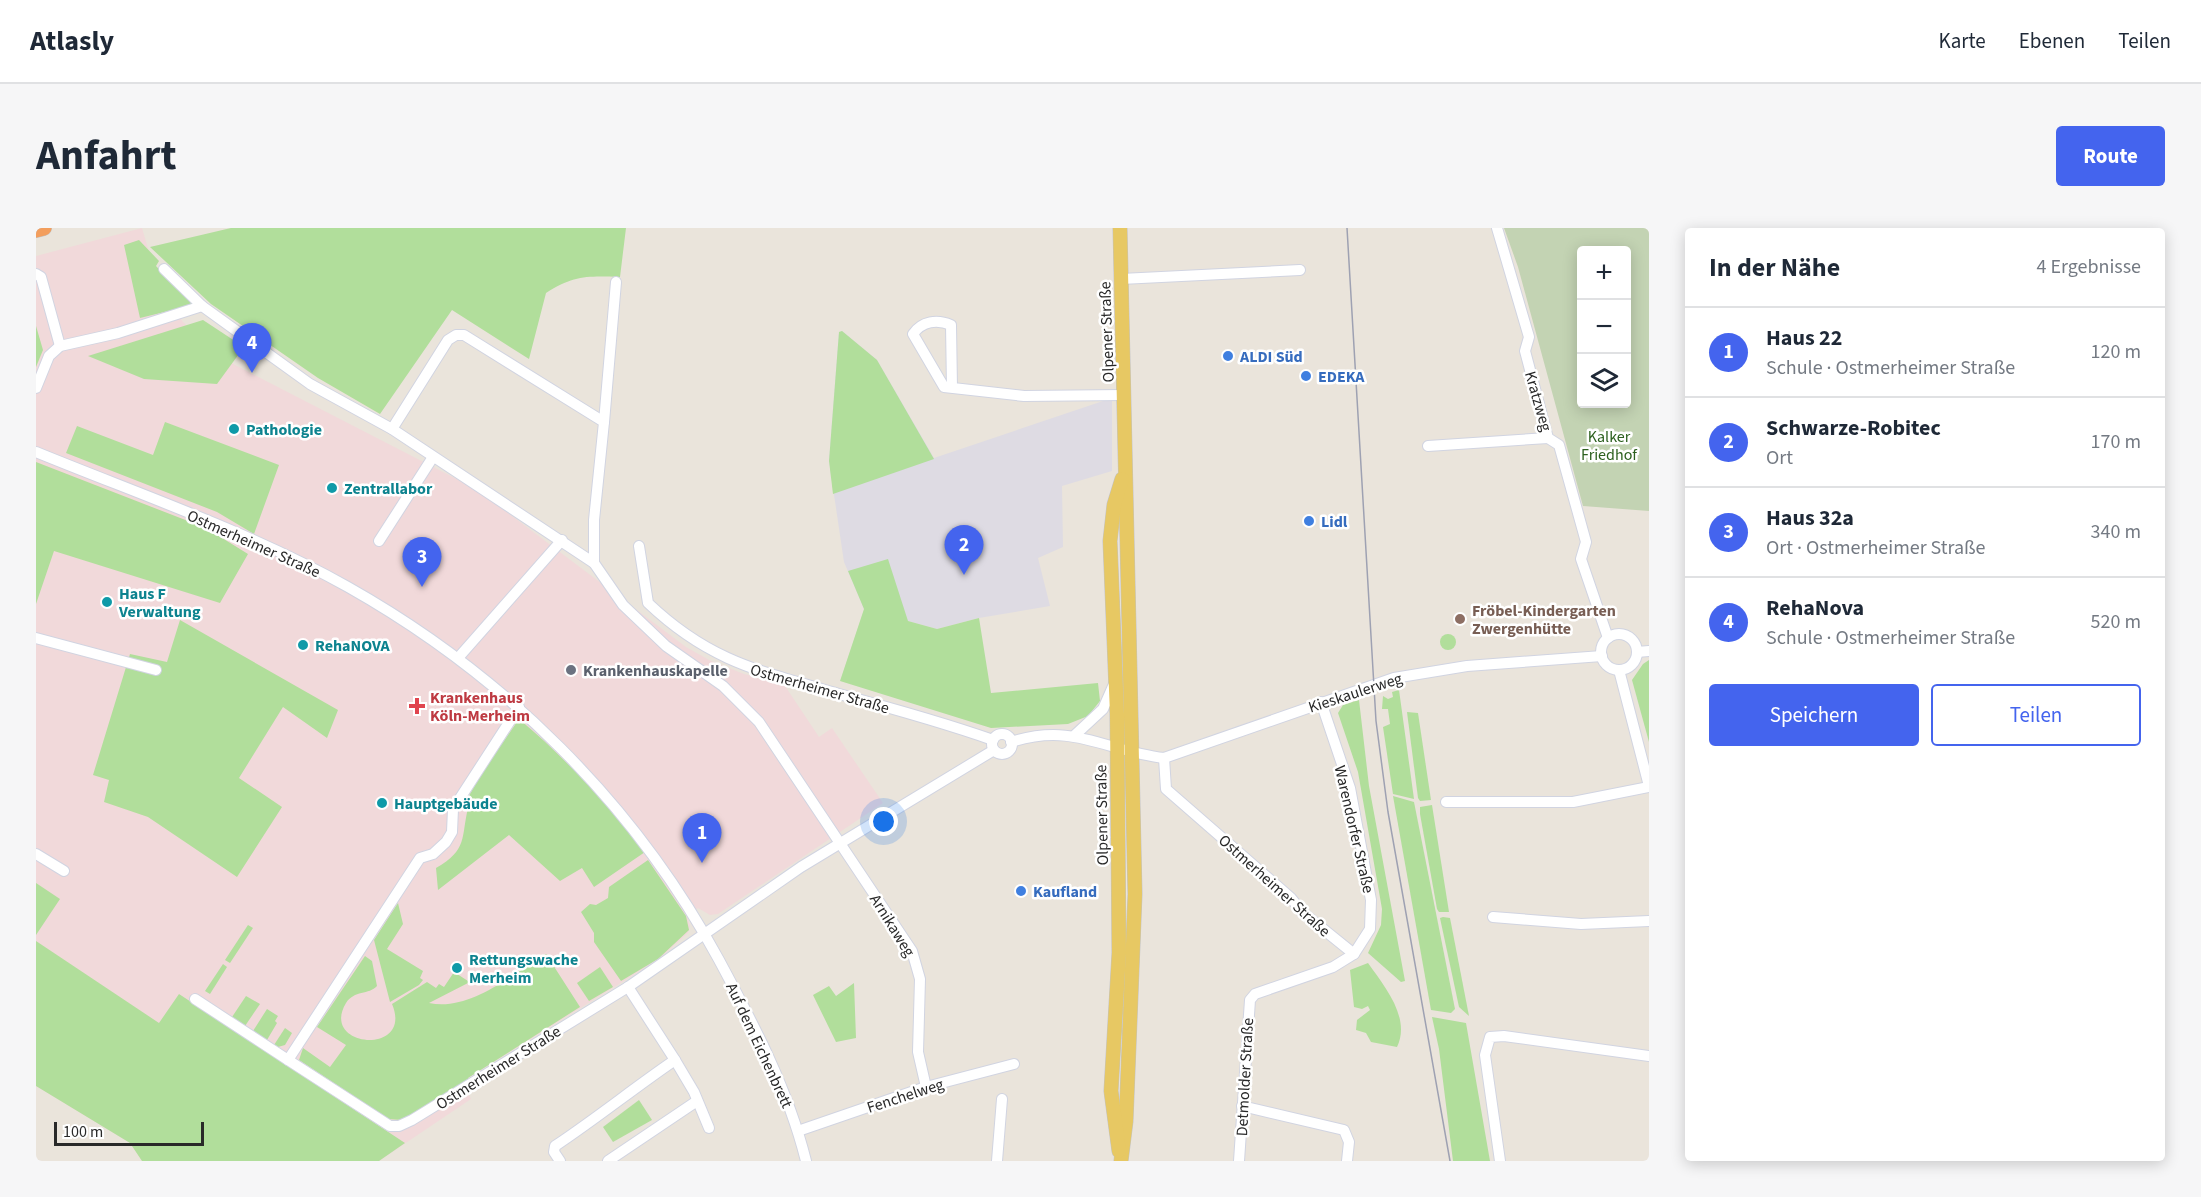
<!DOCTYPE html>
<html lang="de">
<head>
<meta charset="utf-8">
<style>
	body { margin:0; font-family:"Source Sans 3",sans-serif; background:#f6f6f7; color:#1f2937 }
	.controls { position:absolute; right:18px; top:18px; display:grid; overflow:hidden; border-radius:6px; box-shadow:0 3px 15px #0003 }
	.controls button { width:54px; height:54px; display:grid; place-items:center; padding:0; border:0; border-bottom:2px solid #e0e1e3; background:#fff; color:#1f2937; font:30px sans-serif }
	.scale { position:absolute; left:18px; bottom:15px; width:150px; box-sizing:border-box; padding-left:6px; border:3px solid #292929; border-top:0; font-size:16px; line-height:21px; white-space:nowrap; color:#292929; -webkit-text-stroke:4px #fff; paint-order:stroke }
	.you { position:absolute; left:848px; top:594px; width:21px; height:21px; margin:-15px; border:4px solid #fff; border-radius:50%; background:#1a73e8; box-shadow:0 0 0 9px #1a73e833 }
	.badge { display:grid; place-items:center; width:39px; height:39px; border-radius:50%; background:#4464ee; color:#fff; font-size:20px; font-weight:700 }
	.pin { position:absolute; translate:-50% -50px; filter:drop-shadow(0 2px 3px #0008) }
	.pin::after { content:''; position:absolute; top:32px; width:21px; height:18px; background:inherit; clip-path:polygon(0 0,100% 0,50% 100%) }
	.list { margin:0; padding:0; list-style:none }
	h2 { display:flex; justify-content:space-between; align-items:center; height:78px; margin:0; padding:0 24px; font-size:26px }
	h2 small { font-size:20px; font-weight:400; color:#747a83 }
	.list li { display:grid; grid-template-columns:39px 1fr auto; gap:18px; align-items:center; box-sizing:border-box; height:90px; padding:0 24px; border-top:2px solid #e0e1e3 }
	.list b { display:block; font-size:22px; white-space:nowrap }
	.list p { margin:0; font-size:20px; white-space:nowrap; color:#747a83 }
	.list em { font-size:20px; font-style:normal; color:#747a83 }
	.actions { display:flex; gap:12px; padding:18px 24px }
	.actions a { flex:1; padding:14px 0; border:2px solid #4464ee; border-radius:6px; text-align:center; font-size:21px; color:#4464ee }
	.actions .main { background:#4464ee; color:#fff }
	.icon { flex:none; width:33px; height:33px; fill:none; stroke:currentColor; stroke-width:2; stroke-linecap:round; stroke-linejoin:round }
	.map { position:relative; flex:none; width:1613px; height:933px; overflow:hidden; border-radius:6px }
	header { display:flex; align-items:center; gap:36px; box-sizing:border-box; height:84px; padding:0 30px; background:#fff; border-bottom:2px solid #e0e1e3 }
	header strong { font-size:28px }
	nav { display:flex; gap:33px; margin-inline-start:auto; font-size:21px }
	.intro { display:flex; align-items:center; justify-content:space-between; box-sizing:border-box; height:144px; padding:0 36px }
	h1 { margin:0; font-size:42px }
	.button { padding:15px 27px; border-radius:6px; background:#4464ee; color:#fff; font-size:21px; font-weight:700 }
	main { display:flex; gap:36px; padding:0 36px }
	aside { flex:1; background:#fff; border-radius:6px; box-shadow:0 3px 15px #0003 }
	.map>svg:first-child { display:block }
</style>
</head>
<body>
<header>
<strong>Atlasly</strong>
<nav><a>Karte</a><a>Ebenen</a><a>Teilen</a></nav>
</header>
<div class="intro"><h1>Anfahrt</h1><a class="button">Route</a></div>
<main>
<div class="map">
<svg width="1613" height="933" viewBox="0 0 1613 933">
	<rect width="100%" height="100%" fill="#eae4db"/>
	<!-- industrial -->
	<polygon fill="#dedbe3" points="806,103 841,132 898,230 1076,170 1076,243 1026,258 1027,319 1002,330 1014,378 943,390 901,401 828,381 808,334 793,233 803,104"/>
	<!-- medical -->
	<polygon fill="#f1d9da" points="106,0 122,54 135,77 147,94 178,122 199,137 440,261 650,419 675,433 708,446 747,455 783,509 796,500 847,575 682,686 674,687 662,680 651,688 654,698 652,705 623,731 426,854 435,871 343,933 106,933 94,915 0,858 0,28"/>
	<!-- green -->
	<g fill="#b1de9b">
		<path d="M195,0h395l-6,49c-32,-1 -46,-2 -74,16l-17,66 -77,-49 -72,104 -62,-36 -107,-74 -61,-57z"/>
		<polygon points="103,12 123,33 120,38 157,77 104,90 88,17"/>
		<polygon points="167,92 208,119 181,156 108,151 52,128"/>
		<polygon points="0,98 7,122 0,139"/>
		<polygon points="806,103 841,132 898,231 797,266 793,233 803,104"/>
		<polygon points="129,194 243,237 218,306 181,284 30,225 41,198 117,227"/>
		<polygon points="0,234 170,300 212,326 184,375 18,323 0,376"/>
		<polygon points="852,331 872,393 901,401 943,390 955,465 1062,455 1064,473 1052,488 1032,496 955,500 804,453 828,381 812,343"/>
		<polygon points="144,392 302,482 291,510 247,479 203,550 246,579 201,649 112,589 68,574 73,552 57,547 94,426 131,434"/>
		<circle cx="1412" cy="414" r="8"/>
		<polygon points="1613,432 1613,514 1596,452 1607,436"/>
		<polygon points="1363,462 1378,571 1357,566 1347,499 1354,496 1352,481 1346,481 1347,468 1352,471 1357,469 1356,464"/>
		<polygon points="1323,472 1333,558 1369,753 1365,754 1332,725 1345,697 1346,681 1322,544 1302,485 1307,477"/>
		<polygon points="1371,484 1382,485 1395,572 1384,573 1382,570"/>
		<path d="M483,491c48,40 87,84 126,133l-51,35 -12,-19 -22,13 -51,-46 -71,55 -2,-22c32,-18 25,-31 32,-60 1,-6 -1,-8 2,-14 14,-26 32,-50 49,-75z"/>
		<polygon points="1357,568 1378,574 1419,781 1415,785 1395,782"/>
		<polygon points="1396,577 1413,684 1403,684 1401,681 1384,586 1384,579"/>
		<polygon points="612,632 650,688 653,702 622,731 585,753 558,714 558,705 545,684 554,676 560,677 572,670 573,659"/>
		<polygon points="0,655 24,671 0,707"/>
		<polygon points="362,675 367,696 351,721 387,743 384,750 387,752 383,757 354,774 338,712"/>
		<polygon points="1407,689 1414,690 1433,788 1423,779 1404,690"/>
		<polygon points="212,697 217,700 194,735 189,732"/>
		<polygon points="0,713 123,795 143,766 369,915 343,933 106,933 94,915 0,858"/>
		<path d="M510,726l34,53 -112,71 1,3 -67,39 -14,-1 -89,-59 4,-12 27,19 16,-22 -29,-18 48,-71 7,5 5,25c-8,9 -23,4 -31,17 -27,45 68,53 46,1l35,-22 9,6 3,-4 5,3 10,-15 14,9v2l-39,20c40,9 84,-29 117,-49z"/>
		<path d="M1332,735c17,24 43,55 29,84l-26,-5 -5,-9 -10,-3 1,-10 13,-10 -2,-4 -6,3 -8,-2 -4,-37z"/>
		<polygon points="187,736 191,739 174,766 169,763"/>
		<polygon points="564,739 577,759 553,773 541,755"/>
		<polygon points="818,755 820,810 800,814 777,767 793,758 800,768"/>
		<polygon points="210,768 224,776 209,798 196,789"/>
		<polygon points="231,781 242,788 239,793 241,795 231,812 217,803"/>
		<polygon points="1396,789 1430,795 1454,933 1417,933 1403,821"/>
		<polygon points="249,800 256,805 249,817 242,819 238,817"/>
		<polygon points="603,872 616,892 577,914 567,899"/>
	</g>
	<!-- cemetery -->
	<path fill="#c3d3b3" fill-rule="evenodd" d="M1468,0h145v283l-66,-5 -65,-239zM1546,22h44v154h-44z"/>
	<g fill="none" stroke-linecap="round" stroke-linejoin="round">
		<!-- minor casing -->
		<g stroke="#d1d4e1" stroke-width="12">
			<g id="minor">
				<polyline points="1461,0 1493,109 1489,123 1512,210 1523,217 1550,314 1545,331 1572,410"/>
				<polyline points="128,41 166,78 274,156 356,201 558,335 587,377 630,418 687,458 723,494 876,723 884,751 882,824 890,859"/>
				<polyline points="0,46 5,49 24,118"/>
				<polyline points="1085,51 1264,42"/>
				<polyline points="0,160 13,128 24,118 82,105 166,78"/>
				<path d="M916,160l-1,-63c-14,-6 -29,-4 -38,9l31,53 80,9 100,-1"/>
				<polyline points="568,194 580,54"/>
				<polyline points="356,201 412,112 420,107 428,107 568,194 558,292 558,335"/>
				<polyline points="1392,218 1512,210"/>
				<path d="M0,224c105,43 214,80 312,135 156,88 286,216 371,373 35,65 69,129 87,201"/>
				<polyline points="343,313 397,229"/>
				<path d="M603,318l9,57c62,59 112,68 191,91 52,14 103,28 154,46"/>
				<circle cx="1583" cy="424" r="18"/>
				<polyline points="0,410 120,442"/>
				<polyline points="1601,424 1613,423"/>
				<polyline points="422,430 526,312"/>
				<polyline points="1583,442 1613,558"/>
				<polyline points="483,479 417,581 416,604 410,614 397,626 384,630 252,832 354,898 363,898 376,892 592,759 765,639 958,522"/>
				<circle cx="966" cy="516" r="10"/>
				<polyline points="1039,507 1067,481 1078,456"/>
				<path d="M975,514c63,-20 94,9 153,16l230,-80 73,-12 135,-10"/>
				<polyline points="1128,530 1130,561 1255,670 1266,684 1318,726"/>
				<polyline points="1410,574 1537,574 1613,559"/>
				<polyline points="0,626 28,643"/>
				<polyline points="1457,689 1545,696 1613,693"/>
				<polyline points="159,771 252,832"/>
				<polyline points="639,832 658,864 673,900"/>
				<polyline points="1206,878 1308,902 1313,914 1311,933"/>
				<polyline points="762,903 890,859 978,836"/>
				<path d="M524,933l-6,-9 1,-6c42,-28 79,-58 120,-86l-47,-73"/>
				<polyline points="572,933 661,873"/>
				<polyline points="961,933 966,871"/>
				<polyline points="1203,933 1214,772 1219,766 1297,739 1318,726 1334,701 1335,672 1314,560 1285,474"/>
				<polyline points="1464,933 1449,827 1454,809 1468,808 1613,828"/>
			</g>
		</g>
		<!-- major casing -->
		<g stroke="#c3c3c3" stroke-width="15">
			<g id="major">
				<polyline points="1084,0 1099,666 1090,893 1085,933"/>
				<polyline points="1083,923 1075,863 1083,725 1081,486 1074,313 1078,277 1086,251"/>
			</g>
		</g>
		<!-- highway casing -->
		<g stroke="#c3c3c3" stroke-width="16">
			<polyline id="highway" points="0,2 8,0"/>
		</g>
		<!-- minor -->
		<use href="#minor" stroke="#fff" stroke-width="10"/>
		<!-- major -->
		<use href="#major" stroke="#e7c863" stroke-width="14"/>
		<!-- highway -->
		<use href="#highway" stroke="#f39e5d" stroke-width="15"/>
		<!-- tram -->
		<polyline stroke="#9ea1b2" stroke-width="1.5" points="1311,0 1340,493 1352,584 1414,933"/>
	</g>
	<!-- markers -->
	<g fill="#3f7fe0" stroke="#fff" stroke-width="2">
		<circle cx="1192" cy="128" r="6"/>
		<circle cx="1270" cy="148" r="6"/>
		<circle cx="1273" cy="293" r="6"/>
		<circle cx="985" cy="663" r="6"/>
	</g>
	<g fill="#0f9aa8" stroke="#fff" stroke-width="2">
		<circle cx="198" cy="201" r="6"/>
		<circle cx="296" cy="260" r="6"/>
		<circle cx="71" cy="374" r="6"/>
		<circle cx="267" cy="417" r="6"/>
		<circle cx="346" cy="575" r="6"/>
		<circle cx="421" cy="740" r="6"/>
	</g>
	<circle fill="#8d6e63" stroke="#fff" stroke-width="2" cx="1424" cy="391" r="6"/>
	<circle fill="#6b7280" stroke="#fff" stroke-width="2" cx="535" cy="442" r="6"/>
	<path fill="#e0444e" stroke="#fff" stroke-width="2" d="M378 469h6v6h6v6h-6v6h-6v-6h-6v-6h6z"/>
	<g text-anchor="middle" stroke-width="5" stroke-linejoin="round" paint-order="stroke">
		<!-- street labels -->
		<g font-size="16" fill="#292929" stroke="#fff">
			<text transform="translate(1070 104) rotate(-92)" y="6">Olpener Straße</text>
			<text transform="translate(1503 173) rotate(74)" y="6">Kratzweg</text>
			<text transform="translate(218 315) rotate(24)" y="6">Ostmerheimer Straße</text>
			<text transform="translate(784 460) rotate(16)" y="6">Ostmerheimer Straße</text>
			<text transform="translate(1319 464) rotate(-18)" y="6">Kieskaulerweg</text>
			<text transform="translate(1065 587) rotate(-91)" y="6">Olpener Straße</text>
			<text transform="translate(1319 601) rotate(77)" y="6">Warendorfer Straße</text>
			<text transform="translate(1239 657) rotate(42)" y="6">Ostmerheimer Straße</text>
			<text transform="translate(857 697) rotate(58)" y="6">Arnikaweg</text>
			<text transform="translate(724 817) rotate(65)" y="6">Auf dem Eichenbrett</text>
			<text transform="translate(462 839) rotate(-32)" y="6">Ostmerheimer Straße</text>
			<text transform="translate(1208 849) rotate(-87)" y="6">Detmolder Straße</text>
			<text transform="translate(869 867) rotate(-18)" y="6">Fenchelweg</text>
		</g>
		<!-- shop labels -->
		<g font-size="16" font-weight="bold" fill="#366cbe" stroke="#fff" text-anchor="start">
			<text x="1204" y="134">ALDI Süd</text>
			<text x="1282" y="154">EDEKA</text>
			<text x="1285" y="299">Lidl</text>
			<text x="997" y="669">Kaufland</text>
		</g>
		<!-- culture labels -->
		<g font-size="16" font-weight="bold" fill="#0d838f" stroke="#fff" text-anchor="start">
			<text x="210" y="207">Pathologie</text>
			<text x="308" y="266">Zentrallabor</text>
			<text x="83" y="371">Haus F<tspan x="83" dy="18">Verwaltung</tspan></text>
			<text x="279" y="423">RehaNOVA</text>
			<text x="358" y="581">Hauptgebäude</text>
			<text x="433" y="737">Rettungswache<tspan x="433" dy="18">Merheim</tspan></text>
		</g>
		<!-- park labels -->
		<g font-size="16" fill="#2c601e" stroke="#fff">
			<text x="1573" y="214">Kalker<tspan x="1573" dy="18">Friedhof</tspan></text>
		</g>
		<!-- education labels -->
		<g font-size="16" font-weight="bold" fill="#785e54" stroke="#fff" text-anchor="start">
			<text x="1436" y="388">Fröbel-Kindergarten<tspan x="1436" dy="18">Zwergenhütte</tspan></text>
		</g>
		<!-- worship labels -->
		<g font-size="16" font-weight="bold" fill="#5b616d" stroke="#fff" text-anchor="start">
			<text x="547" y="448">Krankenhauskapelle</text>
		</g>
		<!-- health labels -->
		<g font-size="16" font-weight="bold" fill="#be3a42" stroke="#fff" text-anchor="start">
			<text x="394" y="475">Krankenhaus<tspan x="394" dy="18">Köln-Merheim</tspan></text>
		</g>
	</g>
</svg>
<div class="controls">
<button>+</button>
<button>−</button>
<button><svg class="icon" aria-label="layers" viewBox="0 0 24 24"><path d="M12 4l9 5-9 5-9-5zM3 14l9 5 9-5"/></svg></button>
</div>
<div class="scale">100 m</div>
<div class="you"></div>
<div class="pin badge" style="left:666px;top:635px">1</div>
<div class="pin badge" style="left:928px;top:347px">2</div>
<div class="pin badge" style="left:386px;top:359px">3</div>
<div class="pin badge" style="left:216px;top:145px">4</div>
</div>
<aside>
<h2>In der Nähe<small>4 Ergebnisse</small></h2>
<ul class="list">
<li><span class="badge">1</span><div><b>Haus 22</b><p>Schule · Ostmerheimer Straße</p></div><em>120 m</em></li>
<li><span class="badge">2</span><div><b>Schwarze-Robitec</b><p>Ort</p></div><em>170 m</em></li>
<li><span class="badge">3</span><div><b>Haus 32a</b><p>Ort · Ostmerheimer Straße</p></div><em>340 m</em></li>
<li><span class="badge">4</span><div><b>RehaNova</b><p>Schule · Ostmerheimer Straße</p></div><em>520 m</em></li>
</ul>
<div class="actions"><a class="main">Speichern</a><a>Teilen</a></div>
</aside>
</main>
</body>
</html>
